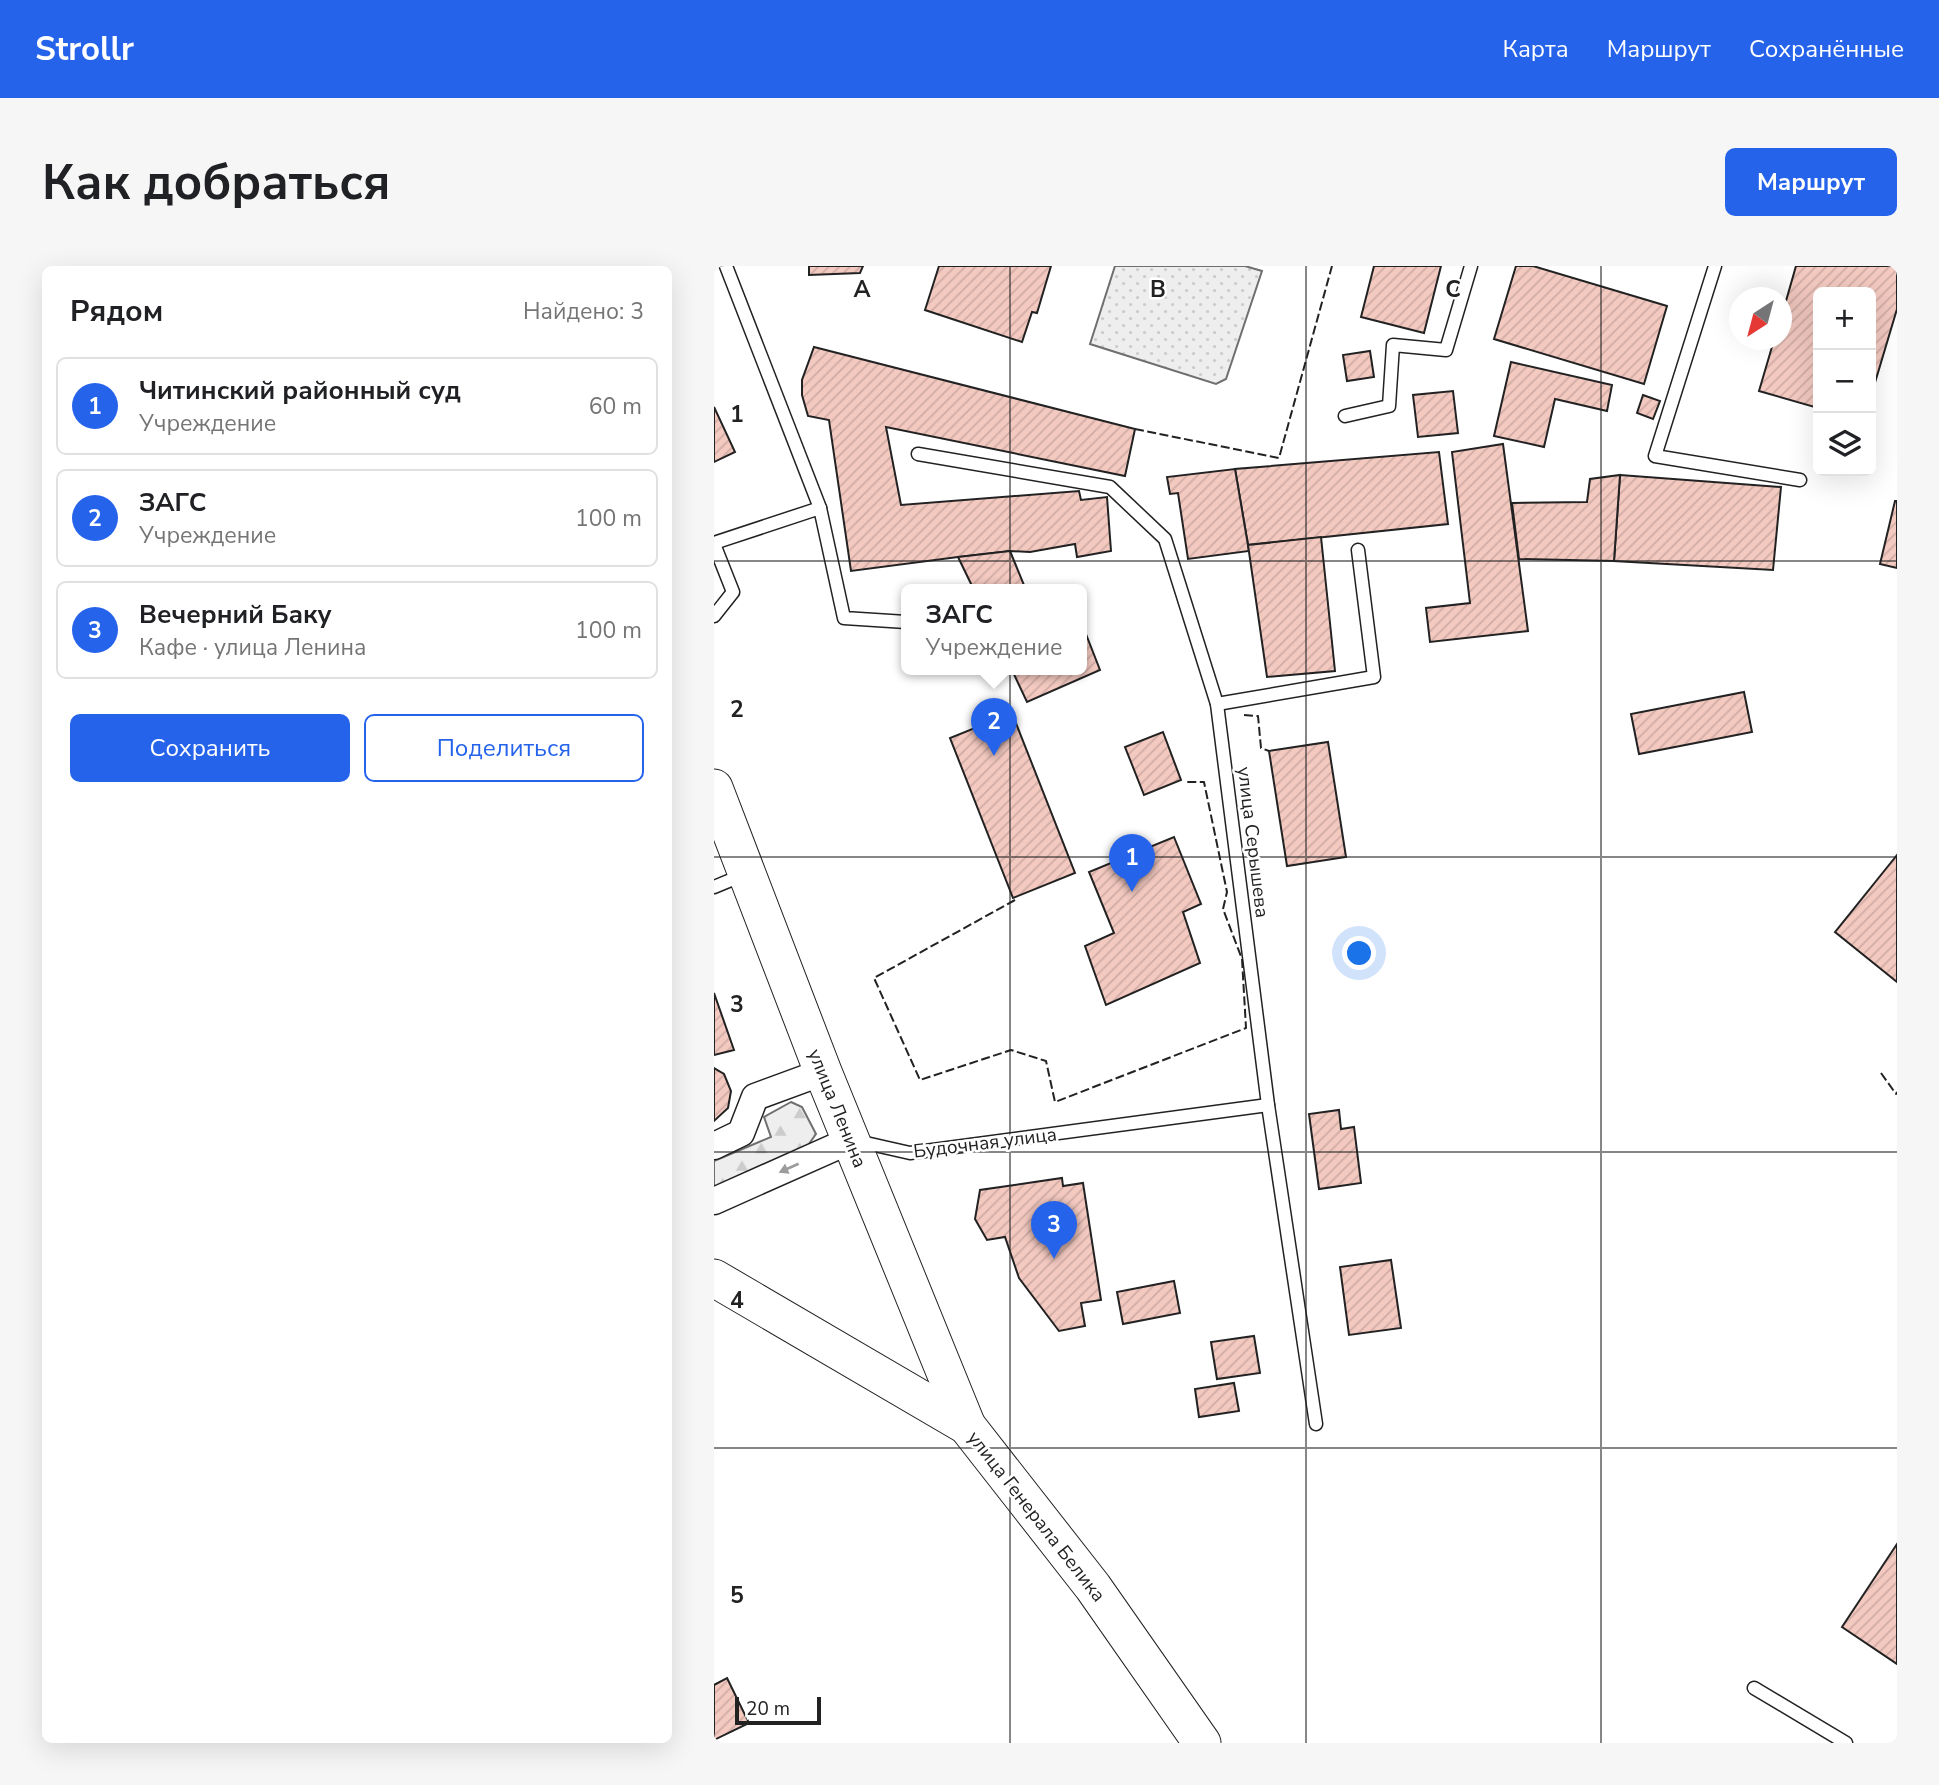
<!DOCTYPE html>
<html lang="ru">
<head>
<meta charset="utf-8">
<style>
	body { margin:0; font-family:"Nunito Sans",sans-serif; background:#f6f6f6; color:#202124 }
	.controls { position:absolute; right:21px; top:21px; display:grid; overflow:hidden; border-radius:10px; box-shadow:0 7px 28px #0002 }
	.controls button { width:63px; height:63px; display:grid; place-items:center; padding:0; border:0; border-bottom:2px solid #e0e0e0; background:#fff; color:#202124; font:35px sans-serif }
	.compass { position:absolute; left:1015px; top:21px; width:63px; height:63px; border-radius:50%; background:#fff; box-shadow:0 7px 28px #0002; rotate:216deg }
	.scale { position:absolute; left:21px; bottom:18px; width:86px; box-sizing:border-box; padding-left:7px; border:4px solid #222; border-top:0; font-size:19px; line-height:24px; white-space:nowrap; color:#222; -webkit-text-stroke:5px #fff; paint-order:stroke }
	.you { position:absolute; left:646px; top:688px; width:24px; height:24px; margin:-18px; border:5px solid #fff; border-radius:50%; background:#1a73e8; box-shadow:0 0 0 10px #1a73e833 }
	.badge { display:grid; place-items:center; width:46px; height:46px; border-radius:50%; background:#2563eb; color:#fff; font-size:23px; font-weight:700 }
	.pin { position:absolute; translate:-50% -58px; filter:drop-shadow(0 2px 4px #0008) }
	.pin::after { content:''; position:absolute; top:37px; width:24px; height:21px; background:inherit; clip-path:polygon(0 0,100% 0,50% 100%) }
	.popup { position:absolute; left:187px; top:318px; width:186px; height:91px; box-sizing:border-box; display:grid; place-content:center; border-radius:10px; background:#fff; filter:drop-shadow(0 2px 5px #0005); font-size:23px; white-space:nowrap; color:#757577 }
	.popup b { font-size:26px; color:#202124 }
	.popup::after { content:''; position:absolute; left:50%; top:100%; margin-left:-14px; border:14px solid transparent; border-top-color:#fff }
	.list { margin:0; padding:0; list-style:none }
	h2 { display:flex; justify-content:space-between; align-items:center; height:91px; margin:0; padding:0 28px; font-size:30px }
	h2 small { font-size:23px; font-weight:400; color:#757577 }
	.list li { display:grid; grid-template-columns:46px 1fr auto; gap:21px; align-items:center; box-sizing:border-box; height:98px; margin:0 14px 14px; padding:0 14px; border:2px solid #e0e0e0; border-radius:10px }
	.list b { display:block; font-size:26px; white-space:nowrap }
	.list p { margin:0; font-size:23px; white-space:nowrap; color:#757577 }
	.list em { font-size:23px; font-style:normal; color:#757577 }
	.actions { display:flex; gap:14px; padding:21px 28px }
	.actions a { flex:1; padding:16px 0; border:2px solid #2563eb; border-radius:10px; text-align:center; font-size:24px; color:#2563eb }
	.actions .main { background:#2563eb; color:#fff }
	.icon { flex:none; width:38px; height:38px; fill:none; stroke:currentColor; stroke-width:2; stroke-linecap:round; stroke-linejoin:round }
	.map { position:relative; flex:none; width:1183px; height:1477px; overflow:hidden; border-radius:10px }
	header { display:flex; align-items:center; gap:42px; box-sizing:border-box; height:98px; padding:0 35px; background:#2563eb; color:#fff }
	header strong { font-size:33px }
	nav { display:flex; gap:38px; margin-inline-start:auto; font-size:24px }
	.intro { display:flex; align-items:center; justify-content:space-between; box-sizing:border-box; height:168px; padding:0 42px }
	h1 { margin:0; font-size:49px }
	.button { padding:18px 32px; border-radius:10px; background:#2563eb; color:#fff; font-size:24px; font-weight:700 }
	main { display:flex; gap:42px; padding:0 42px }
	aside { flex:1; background:#fff; border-radius:10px; box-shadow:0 7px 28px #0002 }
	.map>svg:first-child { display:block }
</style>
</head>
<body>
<header>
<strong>Strollr</strong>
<nav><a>Карта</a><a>Маршрут</a><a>Сохранённые</a></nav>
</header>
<div class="intro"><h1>Как добраться</h1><a class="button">Маршрут</a></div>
<main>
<aside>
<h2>Рядом<small>Найдено: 3</small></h2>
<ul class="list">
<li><span class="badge">1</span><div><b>Читинский районный суд</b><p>Учреждение</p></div><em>60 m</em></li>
<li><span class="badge">2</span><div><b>ЗАГС</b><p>Учреждение</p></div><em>100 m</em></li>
<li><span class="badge">3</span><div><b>Вечерний Баку</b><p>Кафе · улица Ленина</p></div><em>100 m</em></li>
</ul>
<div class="actions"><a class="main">Сохранить</a><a>Поделиться</a></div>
</aside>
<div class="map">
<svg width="1183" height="1477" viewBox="0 0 1183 1477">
	<defs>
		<pattern id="forest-firs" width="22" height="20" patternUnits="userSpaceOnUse" patternTransform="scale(1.75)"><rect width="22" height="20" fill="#eee"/><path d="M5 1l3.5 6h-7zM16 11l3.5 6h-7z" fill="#ccc"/></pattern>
		<pattern id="park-dots" width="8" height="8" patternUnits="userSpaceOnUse" patternTransform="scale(1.75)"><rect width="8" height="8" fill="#eee"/><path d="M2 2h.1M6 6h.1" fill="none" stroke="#ccc" stroke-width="1.8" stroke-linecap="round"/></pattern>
		<pattern id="building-hatch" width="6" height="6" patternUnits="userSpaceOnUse" patternTransform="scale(1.75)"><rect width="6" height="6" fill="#f3c9c0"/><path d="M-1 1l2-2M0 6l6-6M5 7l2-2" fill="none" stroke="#d0aca5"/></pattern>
	</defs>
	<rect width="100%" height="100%" fill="#fff"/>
	<!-- forest -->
	<polygon fill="url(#forest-firs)" stroke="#6f6f6f" stroke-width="2" points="77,836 88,841 102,868 92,882 0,923 0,895 57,871 50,851"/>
	<!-- park -->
	<polygon fill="url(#park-dots)" stroke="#6f6f6f" stroke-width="2" points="401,0 531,0 548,5 512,113 502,118 376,78"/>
	<!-- building -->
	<g fill="url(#building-hatch)" stroke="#222" stroke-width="2">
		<polygon points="95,0 149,0 146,7 95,9"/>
		<polygon points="225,0 337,0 323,47 318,46 308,76 211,44"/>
		<polygon points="660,0 727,0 710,67 647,51"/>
		<polygon points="802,0 819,0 953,40 930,118 780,73"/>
		<polygon points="1082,0 1183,0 1183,43 1157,130 1157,26 1104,26 1104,142 1045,125 1060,74 1068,74 1068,49"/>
		<polygon points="100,81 421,163 411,210 172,161 187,239 365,225 367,234 393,231 397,285 363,291 361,278 316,286 296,285 244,291 137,305 115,154 94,150 88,129 88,114"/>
		<polygon points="656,85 660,111 633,115 629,89"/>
		<polygon points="797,96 898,119 893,145 841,133 830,181 780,170"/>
		<polygon points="739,125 744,167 704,171 699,129"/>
		<polygon points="929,129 946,135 939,153 923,147"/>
		<polygon points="0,141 21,186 0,196"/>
		<polygon points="789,178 814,365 716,376 712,342 756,337 738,186"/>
		<polygon points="725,186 734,258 534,279 521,203"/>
		<polygon points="521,203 535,285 474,293 464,227 456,228 453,211"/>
		<polygon points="906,209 1067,221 1059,304 900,295"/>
		<polygon points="906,209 900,295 805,293 798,237 873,236 876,213"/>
		<polygon points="1181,235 1183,235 1183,302 1166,298"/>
		<polygon points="607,271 621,405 553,411 534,279"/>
		<polygon points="296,285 312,324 260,324 244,291"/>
		<polygon points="368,358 386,404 313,436 298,404 368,404"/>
		<polygon points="1030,426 1038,466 925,488 917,448"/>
		<polygon points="298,447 361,607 299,632 236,472"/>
		<polygon points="449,466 467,514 430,529 411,481"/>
		<polygon points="614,476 632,591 573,600 555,485"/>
		<polygon points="460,571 487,638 469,646 486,697 392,739 371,680 400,667 375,606"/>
		<polygon points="1183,589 1183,716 1121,666"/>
		<polygon points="0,727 20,784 0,789"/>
		<polygon points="0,802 10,808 17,825 14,842 0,855"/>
		<polygon points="625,844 627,863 640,861 647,917 605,923 595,848"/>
		<polygon points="348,912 349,920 369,917 387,1034 367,1037 371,1060 345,1065 305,1012 291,971 273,974 261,953 266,924"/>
		<polygon points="677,994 687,1062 635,1069 626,1001"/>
		<polygon points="460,1015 466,1047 409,1058 403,1026"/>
		<polygon points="540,1070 546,1107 503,1113 497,1076"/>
		<polygon points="520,1117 525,1145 485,1151 481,1123"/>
		<polygon points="1183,1278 1183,1398 1128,1361"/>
		<polygon points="13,1412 35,1457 0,1474 0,1419"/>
	</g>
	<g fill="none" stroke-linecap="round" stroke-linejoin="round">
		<!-- service casing -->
		<g stroke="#222" stroke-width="15">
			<g id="service">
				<polyline points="12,0 106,242"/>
				<polyline points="1001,0 941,190 1086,214"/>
				<polyline points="631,150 675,140 679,79 732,84 757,0"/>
				<polyline points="204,188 396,221 451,273 503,438 554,839 602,1158"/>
				<polyline points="0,277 106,242 130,352 192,356"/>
				<polyline points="0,278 19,326 0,350"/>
				<polyline points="503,438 660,411 644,284"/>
				<polyline points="0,621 29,609"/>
				<polyline points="143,875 196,887 554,839"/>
				<polyline points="1040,1422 1132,1477"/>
			</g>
		</g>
		<!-- minor casing -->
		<g stroke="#222" stroke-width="29">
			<g id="minor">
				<polyline points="0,880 27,867 41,831 109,806"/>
				<polyline points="0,935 137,874"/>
			</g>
		</g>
		<!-- secondary casing -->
		<g stroke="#222" stroke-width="39">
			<g id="secondary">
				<polyline points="0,522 109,806 253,1160"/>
				<polyline points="0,1012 253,1160 379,1321 488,1477"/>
			</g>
		</g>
		<!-- service -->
		<use href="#service" stroke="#fff" stroke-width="12"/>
		<!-- minor -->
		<use href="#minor" stroke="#fff" stroke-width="26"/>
		<!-- secondary -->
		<use href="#secondary" stroke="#fff" stroke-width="37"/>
		<!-- fence -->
		<g stroke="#222" stroke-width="2" stroke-dasharray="9 3.5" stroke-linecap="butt">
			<polyline points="421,163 565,192 618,0"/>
			<polyline points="530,449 544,450 547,482 555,485"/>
			<polyline points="301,634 160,712 206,814 297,784 332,795 341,836 532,762 528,693 509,643 513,626 490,516 472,516"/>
			<polyline points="1167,807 1182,828 1183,826"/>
		</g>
	</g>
	<!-- one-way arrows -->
	<defs><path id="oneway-solid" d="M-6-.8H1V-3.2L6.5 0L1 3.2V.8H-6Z" transform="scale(1.75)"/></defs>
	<use fill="#9c9c9c" href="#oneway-solid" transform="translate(75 902) rotate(156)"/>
	<!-- grid -->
	<path fill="none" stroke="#222" stroke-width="2" stroke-opacity="0.55" d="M296,0v1477M592,0v1477M887,0v1477M0,295h1183M0,591h1183M0,886h1183M0,1182h1183"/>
	<g text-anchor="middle" stroke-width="5" stroke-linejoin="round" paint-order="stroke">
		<!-- street labels -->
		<g font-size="19" fill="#222" stroke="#fff">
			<text transform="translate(540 576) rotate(83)" y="7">улица Серышева</text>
			<text transform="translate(124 842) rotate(68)" y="7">улица Ленина</text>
			<text transform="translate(271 876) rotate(-7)" y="7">Будочная улица</text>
			<text transform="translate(323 1250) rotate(52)" y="7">улица Генерала Белика</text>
		</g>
	</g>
	<g font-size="23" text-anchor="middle" font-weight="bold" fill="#222" stroke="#fff" stroke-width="5" stroke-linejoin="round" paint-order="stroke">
		<text x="148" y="31">A</text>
		<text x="444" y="31">B</text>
		<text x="739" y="31">C</text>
		<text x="23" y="156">1</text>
		<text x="23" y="451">2</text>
		<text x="23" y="746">3</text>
		<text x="23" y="1042">4</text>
		<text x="23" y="1337">5</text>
	</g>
</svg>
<div class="controls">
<button>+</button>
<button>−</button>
<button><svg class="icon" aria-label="layers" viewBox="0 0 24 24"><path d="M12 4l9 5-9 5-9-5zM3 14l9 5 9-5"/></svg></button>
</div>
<svg class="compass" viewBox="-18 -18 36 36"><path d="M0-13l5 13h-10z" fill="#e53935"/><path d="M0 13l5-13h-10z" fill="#757577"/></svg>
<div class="scale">20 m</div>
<div class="you"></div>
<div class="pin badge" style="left:418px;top:626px">1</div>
<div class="pin badge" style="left:280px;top:490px">2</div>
<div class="popup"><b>ЗАГС</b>Учреждение</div>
<div class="pin badge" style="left:340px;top:993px">3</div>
</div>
</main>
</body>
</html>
